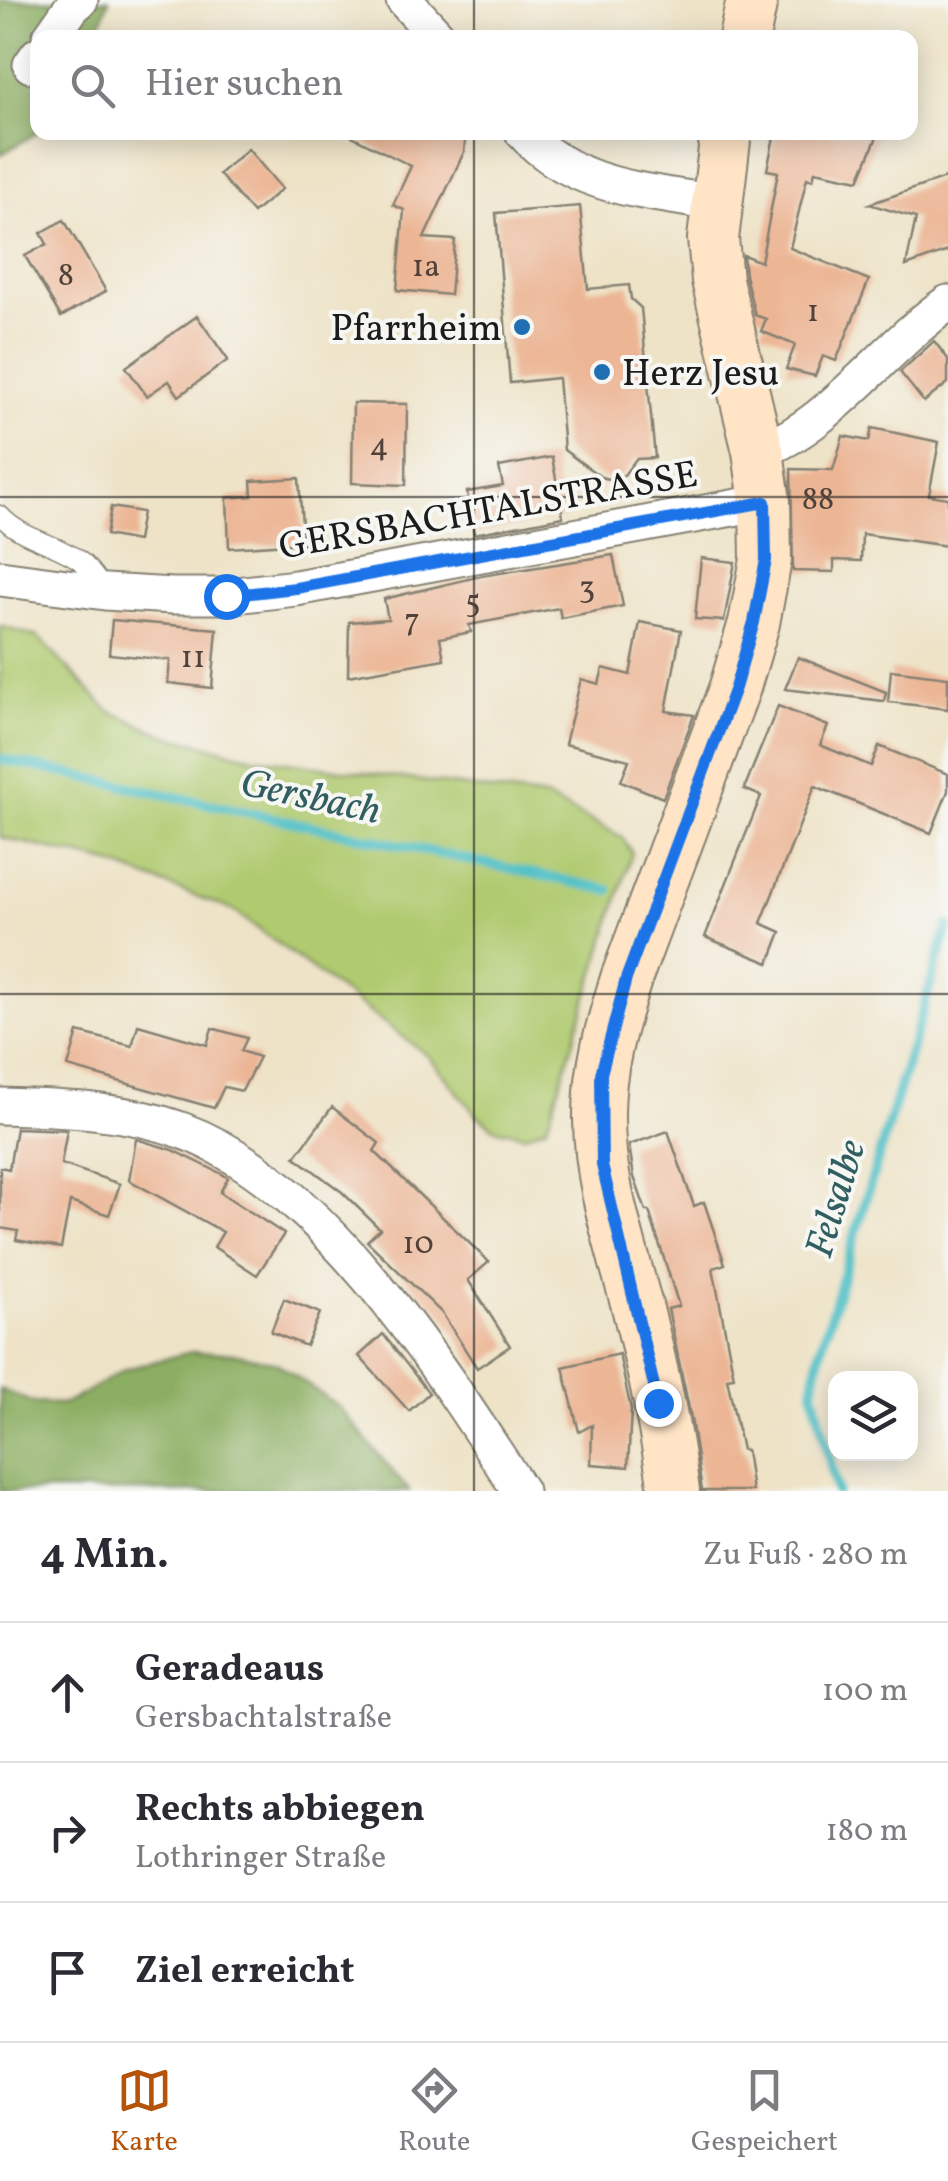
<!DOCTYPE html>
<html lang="de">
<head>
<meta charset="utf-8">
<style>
	body { margin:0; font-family:Vollkorn,serif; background:#f2f2f3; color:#2b2b33 }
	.controls { position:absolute; right:30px; bottom:30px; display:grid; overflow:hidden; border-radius:20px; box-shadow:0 5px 25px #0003 }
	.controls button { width:90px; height:90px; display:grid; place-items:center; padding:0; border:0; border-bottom:2px solid #e1e1e2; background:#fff; color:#2b2b33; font:50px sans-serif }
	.stop { position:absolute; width:30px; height:30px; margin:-22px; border:8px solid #1a73e8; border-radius:50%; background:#fff }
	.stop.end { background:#1a73e8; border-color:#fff; box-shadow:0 2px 10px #0008 }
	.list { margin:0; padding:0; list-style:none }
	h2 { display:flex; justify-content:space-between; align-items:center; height:130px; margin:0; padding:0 40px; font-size:42px }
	h2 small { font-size:32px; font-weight:400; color:#7c7c81 }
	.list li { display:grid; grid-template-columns:65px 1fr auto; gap:30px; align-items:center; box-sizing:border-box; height:140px; padding:0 40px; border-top:2px solid #e1e1e2 }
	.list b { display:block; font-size:38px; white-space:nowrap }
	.list p { margin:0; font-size:32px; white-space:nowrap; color:#7c7c81 }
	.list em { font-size:32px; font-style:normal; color:#7c7c81 }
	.icon { flex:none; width:55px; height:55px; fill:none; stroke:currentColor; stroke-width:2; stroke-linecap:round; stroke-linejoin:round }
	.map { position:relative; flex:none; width:948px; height:1491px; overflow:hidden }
	.search { position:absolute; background:#fff; box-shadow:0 5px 25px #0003; left:30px; right:30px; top:30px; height:110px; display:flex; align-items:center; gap:25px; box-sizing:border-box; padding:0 35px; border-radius:20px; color:#7c7c81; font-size:38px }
	.sheet { height:550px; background:#fff }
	nav { display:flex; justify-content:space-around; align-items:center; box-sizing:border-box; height:140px; border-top:2px solid #e1e1e2; background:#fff; font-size:28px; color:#7c7c81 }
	nav a { display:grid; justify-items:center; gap:5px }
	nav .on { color:#b45309 }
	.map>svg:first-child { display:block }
</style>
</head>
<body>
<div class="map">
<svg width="948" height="1491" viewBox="0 0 948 1491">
	<rect width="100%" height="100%" fill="#f6f6f2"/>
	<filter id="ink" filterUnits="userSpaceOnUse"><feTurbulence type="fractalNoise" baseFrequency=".01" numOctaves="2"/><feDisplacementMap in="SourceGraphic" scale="20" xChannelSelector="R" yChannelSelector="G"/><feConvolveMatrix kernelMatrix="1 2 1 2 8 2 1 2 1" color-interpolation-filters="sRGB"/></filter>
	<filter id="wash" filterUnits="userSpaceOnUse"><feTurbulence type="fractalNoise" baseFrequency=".0048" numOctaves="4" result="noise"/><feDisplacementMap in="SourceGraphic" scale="40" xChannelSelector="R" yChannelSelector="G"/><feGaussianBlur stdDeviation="2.25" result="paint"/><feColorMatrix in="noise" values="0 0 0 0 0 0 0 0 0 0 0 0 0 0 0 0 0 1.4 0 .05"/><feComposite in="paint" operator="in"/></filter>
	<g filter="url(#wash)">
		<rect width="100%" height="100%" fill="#eee3c7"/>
		<!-- green -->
		<polygon fill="#b0ca70" stroke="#667346" stroke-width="2.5" points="0,626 38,637 109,711 167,736 258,758 546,798 622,837 632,853 547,1126 524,1135 494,1128 476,1114 427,1055 233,910 106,862 0,837"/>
		<!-- forest -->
		<g fill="#8cae62" stroke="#54653f" stroke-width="2.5">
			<polygon points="0,0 109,0 96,37 38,38 38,132 0,155"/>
			<polygon points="191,1352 233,1353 277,1363 339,1407 409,1491 0,1491 0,1389 34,1403 65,1404 126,1369"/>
		</g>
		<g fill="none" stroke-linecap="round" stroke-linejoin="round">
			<!-- stream -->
			<g stroke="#51c0c6" stroke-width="10">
				<polyline points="0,759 609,890"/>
				<polyline points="837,1491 813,1390 821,1348 948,926"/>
			</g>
		</g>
		<g id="blocks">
			<!-- building -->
			<g fill="#ecb695">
				<polygon points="344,132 466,132 464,152 424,238 455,240 450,295 397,290 404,210 393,205 411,166"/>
				<polygon points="775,132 879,132 859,180 815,171 813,180 807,178 790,248 869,280 836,361 823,356 815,376 786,369 795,345 761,331 766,319 755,315 745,275 743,255 761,262 778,172 767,170"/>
				<polygon points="248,149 282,189 253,213 219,174"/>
				<polygon points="948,177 948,251 906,266 916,218 869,204"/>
				<polygon points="580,206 588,289 629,285 631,299 641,308 655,458 636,459 624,475 612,480 601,477 564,450 558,378 510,383 496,213"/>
				<polygon points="64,220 106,291 61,317 25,256 47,244 41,233"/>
				<polygon points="197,316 228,360 179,396 169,381 147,396 126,367"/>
				<polygon points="934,341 948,359 948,383 924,402 900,372"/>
				<polygon points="353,403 407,404 406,485 352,483"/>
				<polygon points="872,428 939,442 929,495 948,498 948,546 862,534 861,561 834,560 834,572 793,571 791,469 833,470 843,436 869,441"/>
				<polygon points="552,457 563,517 474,534 467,492 503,486 499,467"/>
				<polygon points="299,478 303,543 229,548 227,498 252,496 251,481"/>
				<polygon points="111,507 142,512 137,541 106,535"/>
				<polygon points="613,555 623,606 561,618 559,608 469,625 471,632 440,638 444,659 348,676 349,622 388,619 384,599 481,576"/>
				<polygon points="701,558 735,562 724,621 695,619"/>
				<polygon points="112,620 217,629 212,688 168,683 170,660 109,654"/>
				<polygon points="640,622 681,630 666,711 694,715 663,798 621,781 629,760 565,744 581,679 599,684 603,668 630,675"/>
				<polygon points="798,657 886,692 884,701 785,689"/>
				<polygon points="891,670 948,677 948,709 888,702"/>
				<polygon points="778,706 828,726 820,745 871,766 879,746 948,774 948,791 931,833 815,786 761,923 781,932 769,963 705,937 761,796 744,789"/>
				<polygon points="138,1025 207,1045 212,1028 247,1038 241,1051 259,1057 242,1091 224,1087 214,1108 68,1067 78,1032 132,1046"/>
				<polygon points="332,1107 379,1143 374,1151 489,1262 468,1280 510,1346 477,1368 442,1313 367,1241 380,1229 342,1192 295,1157"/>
				<polygon points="16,1128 67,1130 61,1164 120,1184 109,1215 70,1202 61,1248 16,1240 18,1231 0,1228 0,1167 9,1169"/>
				<polygon points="668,1131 694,1206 704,1202 725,1264 713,1268 734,1377 727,1378 742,1450 746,1450 752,1491 702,1491 691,1418 668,1309 679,1306 649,1211 646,1211 634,1177 629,1145"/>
				<polygon points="136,1139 173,1150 222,1174 228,1178 220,1192 284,1234 257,1275 214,1247 223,1232 129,1180"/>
				<polygon points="284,1299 320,1313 306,1346 271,1332"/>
				<polygon points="383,1334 429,1393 409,1411 359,1356"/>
				<polygon points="619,1354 631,1410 628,1467 591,1464 592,1425 579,1432 563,1367"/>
			</g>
		</g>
	</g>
	<g filter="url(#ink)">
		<use href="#blocks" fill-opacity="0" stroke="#858072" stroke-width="2.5"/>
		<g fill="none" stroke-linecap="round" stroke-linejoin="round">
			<!-- lane casing -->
			<g stroke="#858072" stroke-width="21">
				<path id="lane" d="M0,515c21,24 54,27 79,45 11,8 18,20 26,31"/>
			</g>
			<!-- street casing -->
			<g stroke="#858072" stroke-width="39">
				<g id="street">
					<polyline points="404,0 439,38"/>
					<polyline points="50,38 72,7 80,0"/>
					<polyline points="31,65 38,55"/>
					<path d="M523,132c50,56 123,59 192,71"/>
					<path d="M758,451c69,-21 128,-106 190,-148"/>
					<polyline points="0,578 105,592 173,596 226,596 296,588 765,502"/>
					<path d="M0,1106c61,2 123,3 181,24 142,52 259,238 339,361"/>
				</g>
			</g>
			<!-- secondary casing -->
			<g stroke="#858072" stroke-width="54">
				<g id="secondary">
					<polyline points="744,38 752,0"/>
					<path d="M674,1491c-8,-60 -21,-122 -36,-181 -17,-65 -40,-129 -39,-196 0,-47 13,-91 27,-135l109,-292 19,-64 12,-63 -1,-58 -7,-51 -41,-171 -4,-41 13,-107"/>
				</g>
			</g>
			<!-- lane -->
			<use href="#lane" stroke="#fff" stroke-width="18"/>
			<!-- street -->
			<use href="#street" stroke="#fff" stroke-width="35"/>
			<!-- secondary -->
			<use href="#secondary" stroke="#ffe4c6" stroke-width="50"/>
		</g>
	</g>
	<g fill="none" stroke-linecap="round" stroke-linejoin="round" filter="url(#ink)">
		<!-- route -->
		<polyline stroke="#1a73e8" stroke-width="12" points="226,596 296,588 765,502 766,560 754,622 735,688 626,979 601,1074 602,1165 658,1403"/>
	</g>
	<!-- grid -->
	<path fill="none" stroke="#1c1c1c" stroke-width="2.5" stroke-opacity="0.55" d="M474,0v38M474,132v1359M0,497h948M0,994h948"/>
	<!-- markers -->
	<g fill="#1f6fb2" stroke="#f6f6f2" stroke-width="4">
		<circle cx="522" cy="327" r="10"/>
		<circle cx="602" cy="372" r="10"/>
	</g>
	<g text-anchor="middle" stroke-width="8" stroke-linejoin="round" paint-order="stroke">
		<!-- number labels -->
		<g font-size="32" fill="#50423a">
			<text x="426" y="276">1a</text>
			<text x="66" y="285">8</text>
			<text x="813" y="321">1</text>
			<text x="379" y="455">4</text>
			<text x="818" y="509">88</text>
			<text x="587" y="598">3</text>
			<text x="473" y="612">5</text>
			<text x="412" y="630">7</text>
			<text x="193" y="667">11</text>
			<text x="418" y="1253">10</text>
		</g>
		<!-- poi labels -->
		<g font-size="38" fill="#1c1c1c" stroke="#f6f6f2" text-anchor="end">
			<text x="502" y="340">Pfarrheim</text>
			<text x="622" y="385" text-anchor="start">Herz Jesu</text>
		</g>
		<!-- street labels -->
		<g font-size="38" fill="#1c1c1c" stroke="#f6f6f2">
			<text transform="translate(488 509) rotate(-10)" y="13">GERSBACHTALSTRASSE</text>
		</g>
		<!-- water labels -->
		<g font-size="40" font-style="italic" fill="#315e60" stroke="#f6f6f2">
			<text transform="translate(311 795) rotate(12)" y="14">Gersbach</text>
			<text transform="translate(834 1198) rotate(-73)" y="14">Felsalbe</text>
		</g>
	</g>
</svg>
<div class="controls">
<button><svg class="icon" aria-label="layers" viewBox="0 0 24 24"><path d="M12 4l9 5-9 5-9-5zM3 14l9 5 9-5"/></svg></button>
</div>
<div class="stop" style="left:226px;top:596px"></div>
<div class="stop end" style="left:658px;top:1403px"></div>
<div class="search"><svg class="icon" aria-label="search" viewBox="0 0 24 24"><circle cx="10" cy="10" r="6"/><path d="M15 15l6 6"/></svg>Hier suchen</div>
</div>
<section class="sheet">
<h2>4 Min.<small>Zu Fuß · 280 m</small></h2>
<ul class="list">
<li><svg class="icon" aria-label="ahead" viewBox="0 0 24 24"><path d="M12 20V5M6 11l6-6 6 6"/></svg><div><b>Geradeaus</b><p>Gersbachtalstraße</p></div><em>100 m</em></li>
<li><svg class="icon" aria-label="right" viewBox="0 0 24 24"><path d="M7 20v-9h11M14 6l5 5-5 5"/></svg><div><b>Rechts abbiegen</b><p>Lothringer Straße</p></div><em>180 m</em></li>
<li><svg class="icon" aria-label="arrive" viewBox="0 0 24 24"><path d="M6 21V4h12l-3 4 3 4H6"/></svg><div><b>Ziel erreicht</b></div></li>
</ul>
</section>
<nav>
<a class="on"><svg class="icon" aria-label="map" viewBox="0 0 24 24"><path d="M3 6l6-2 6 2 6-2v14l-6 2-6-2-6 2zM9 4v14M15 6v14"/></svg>Karte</a>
<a><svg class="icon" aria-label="directions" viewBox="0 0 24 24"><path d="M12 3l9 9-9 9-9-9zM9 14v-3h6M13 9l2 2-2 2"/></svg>Route</a>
<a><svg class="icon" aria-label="saved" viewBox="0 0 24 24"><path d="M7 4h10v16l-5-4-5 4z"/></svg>Gespeichert</a>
</nav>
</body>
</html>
